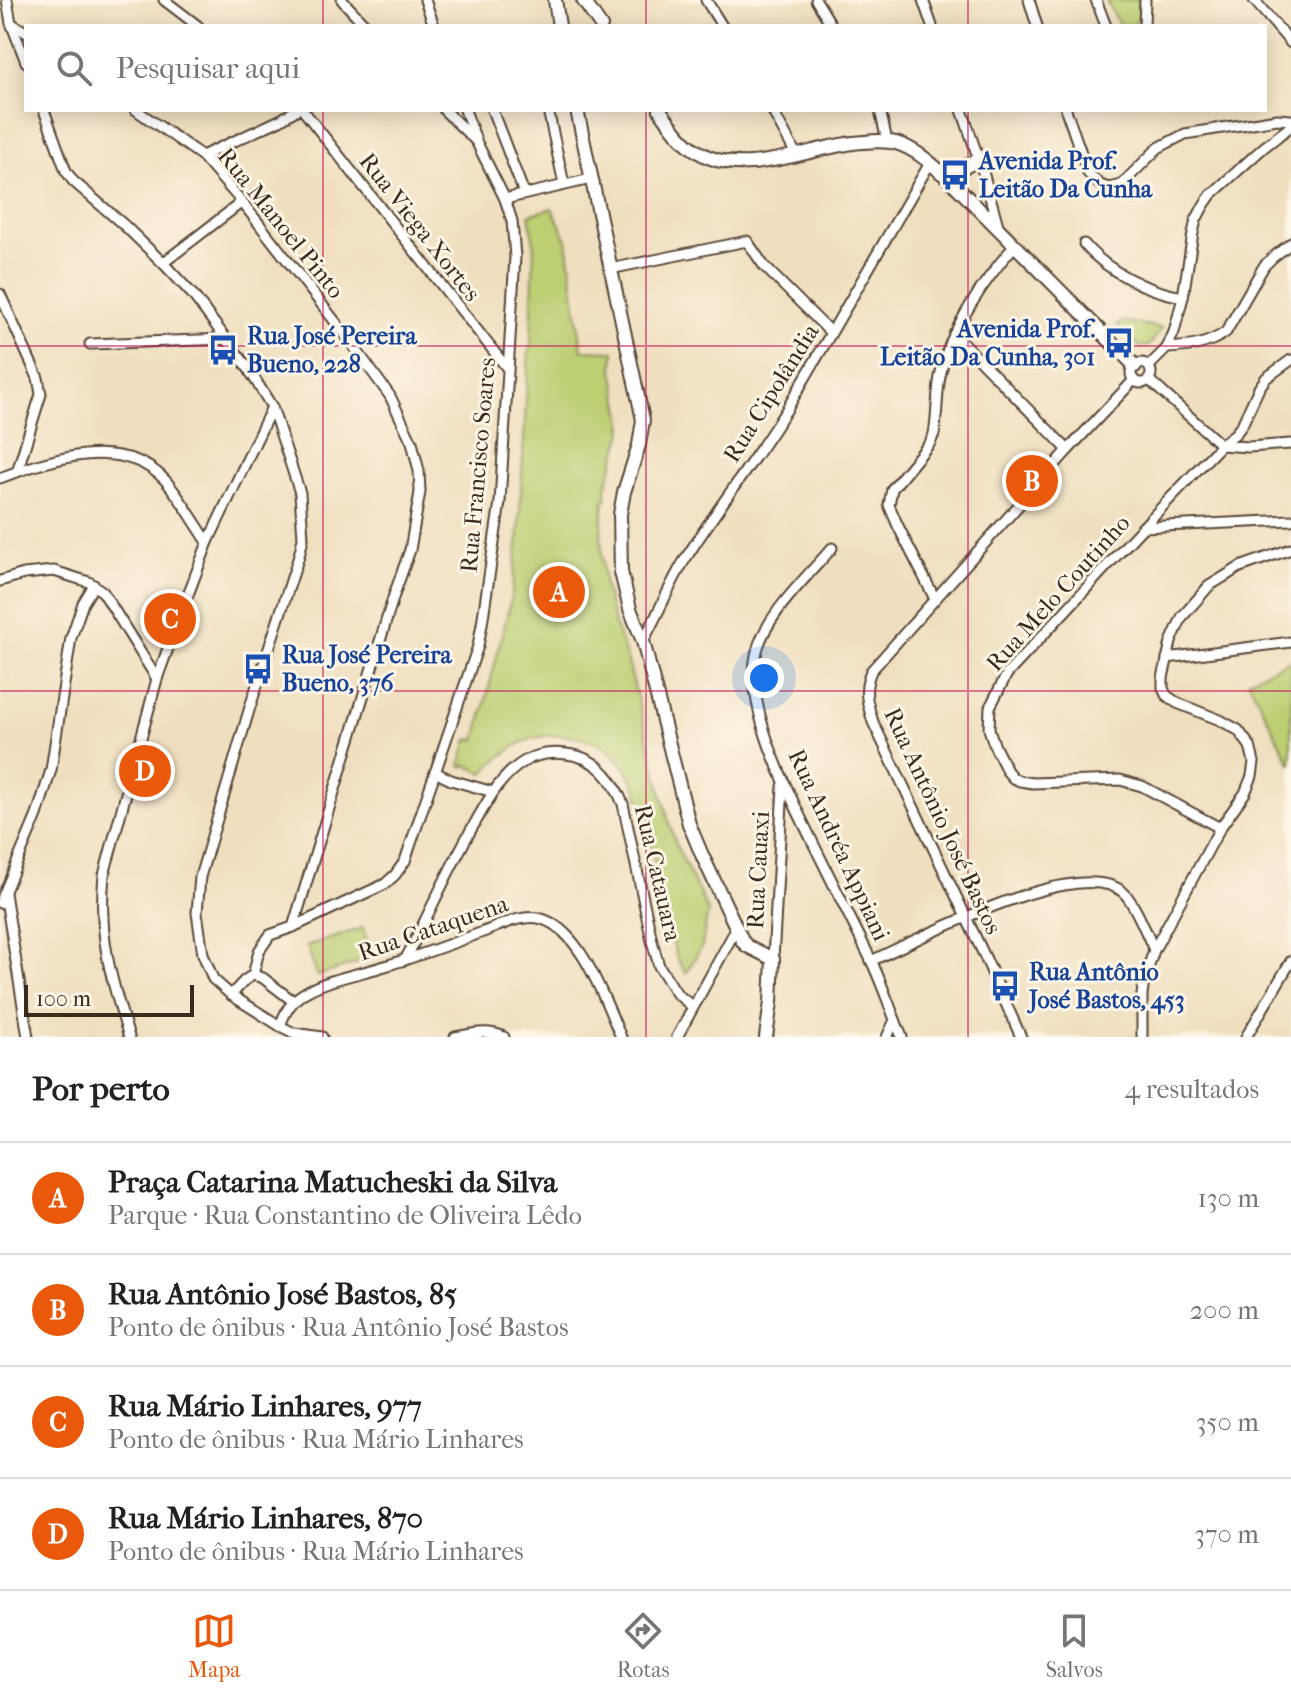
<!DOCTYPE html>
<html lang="pt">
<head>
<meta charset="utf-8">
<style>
	body { margin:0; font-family:"IM FELL French Canon",serif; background:#f6f6f6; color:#222 }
	.scale { position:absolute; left:24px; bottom:20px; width:170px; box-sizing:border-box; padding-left:8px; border:4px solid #3b2a1e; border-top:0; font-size:22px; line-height:28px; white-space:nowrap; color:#3b2a1e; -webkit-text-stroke:6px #fcf5e5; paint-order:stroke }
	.you { position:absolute; left:764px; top:678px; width:28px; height:28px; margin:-20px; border:6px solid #fff; border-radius:50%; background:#1a73e8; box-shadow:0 0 0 12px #1a73e833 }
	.badge { display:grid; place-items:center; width:52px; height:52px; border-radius:50%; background:#ea580c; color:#fff; font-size:26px; font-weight:700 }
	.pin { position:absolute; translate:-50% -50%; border:4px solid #fff; box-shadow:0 2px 8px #0006 }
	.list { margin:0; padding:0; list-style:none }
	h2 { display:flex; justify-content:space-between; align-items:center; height:104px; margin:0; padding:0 32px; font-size:34px }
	h2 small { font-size:26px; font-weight:400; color:#767676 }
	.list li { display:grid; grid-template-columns:52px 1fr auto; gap:24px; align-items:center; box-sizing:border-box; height:112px; padding:0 32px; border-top:2px solid #e0e0e0 }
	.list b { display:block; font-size:30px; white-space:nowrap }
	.list p { margin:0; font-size:26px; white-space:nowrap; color:#767676 }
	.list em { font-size:26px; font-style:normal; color:#767676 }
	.icon { flex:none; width:44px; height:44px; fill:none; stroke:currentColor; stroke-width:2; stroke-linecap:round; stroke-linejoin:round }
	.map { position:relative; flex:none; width:1291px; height:1037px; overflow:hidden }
	.search { position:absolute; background:#fff; box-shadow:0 4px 20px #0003; left:24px; right:24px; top:24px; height:88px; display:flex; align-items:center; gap:20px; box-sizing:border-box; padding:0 28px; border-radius:0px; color:#767676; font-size:30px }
	.sheet { height:552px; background:#fff }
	nav { display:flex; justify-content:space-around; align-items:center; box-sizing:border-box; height:112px; border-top:2px solid #e0e0e0; background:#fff; font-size:22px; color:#767676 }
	nav a { display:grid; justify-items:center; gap:4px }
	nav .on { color:#ea580c }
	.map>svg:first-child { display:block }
</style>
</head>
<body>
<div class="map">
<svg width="1291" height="1037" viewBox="0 0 1291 1037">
	<rect width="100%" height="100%" fill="#fcf5e5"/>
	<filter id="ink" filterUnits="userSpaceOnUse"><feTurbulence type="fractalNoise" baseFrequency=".0125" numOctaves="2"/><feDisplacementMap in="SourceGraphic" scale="16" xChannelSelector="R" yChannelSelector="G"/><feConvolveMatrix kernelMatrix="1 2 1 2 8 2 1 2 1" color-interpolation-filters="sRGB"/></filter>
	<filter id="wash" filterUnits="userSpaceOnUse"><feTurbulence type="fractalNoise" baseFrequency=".006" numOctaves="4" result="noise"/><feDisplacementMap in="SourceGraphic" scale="32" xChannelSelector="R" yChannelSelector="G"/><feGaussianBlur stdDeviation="1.8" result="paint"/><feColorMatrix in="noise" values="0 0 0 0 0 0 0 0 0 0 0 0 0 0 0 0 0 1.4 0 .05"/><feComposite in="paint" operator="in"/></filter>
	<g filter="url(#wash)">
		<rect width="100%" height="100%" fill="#f0dfbf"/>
		<!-- green -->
		<g fill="#bccf73" stroke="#7c7c48" stroke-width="2">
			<polygon points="1106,0 1141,0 1143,17 1129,26 1118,23"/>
			<path d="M552,208l15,32 15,110 32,1 -1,18 11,59 -18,60v12h-2l-3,37 3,47 10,39 13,35 43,168 7,21 31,64 -6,35 -16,27 -9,-14c-8,-30 -15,-60 -21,-90 -12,-55 -16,-125 -86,-133 -39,-5 -61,11 -87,37l-17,-8 -2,2 -4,-1 8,-27 8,1 35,-141 7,-54 11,-197h2v-7l3,-98 -5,-28z"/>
			<polygon points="1123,321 1162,328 1149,346 1140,347 1117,325"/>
			<polygon points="1291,660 1291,765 1248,680"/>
			<polygon points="363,928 373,958 317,976 307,946"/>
		</g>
	</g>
	<g filter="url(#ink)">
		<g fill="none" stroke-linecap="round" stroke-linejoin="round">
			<!-- street casing -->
			<g stroke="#564536" stroke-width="13">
				<g id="street">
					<polyline points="7,0 11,23 26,62"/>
					<polyline points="164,0 198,26"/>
					<polyline points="342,0 366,26"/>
					<polyline points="425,0 434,26"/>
					<polyline points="706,0 722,26"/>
					<polyline points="816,0 832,26"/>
					<polyline points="923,0 932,26"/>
					<polyline points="1029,0 1037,26"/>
					<polyline points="1096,0 1106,26"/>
					<polyline points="1254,0 1291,43"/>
					<polyline points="11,23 26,32"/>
					<polyline points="1144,26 1145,0"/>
					<polyline points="44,110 66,171 73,181 125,226 163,263 193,295 248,368 272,407 300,493 303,538 299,556 250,707 200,877 197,913 203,954 213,979 231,995 280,1026 294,1033 322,1037"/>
					<polyline points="136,110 202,156 242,202 344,333 390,396 412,442 419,471 420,492 410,550 394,595 293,927"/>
					<polyline points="303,110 507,368"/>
					<polyline points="444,110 475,140"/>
					<polyline points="492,110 524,193"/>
					<polyline points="548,110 564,184"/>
					<polyline points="772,110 797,156"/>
					<polyline points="880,110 887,141"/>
					<polyline points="962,110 983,172 999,229"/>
					<polyline points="1066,110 1088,173 1100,185 1109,188 1121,185 1158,148 1185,134 1277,119 1291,120"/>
					<polyline points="202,156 280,120 296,110"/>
					<polyline points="505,199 591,179"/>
					<path d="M1084,244c24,28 63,47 99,53"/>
					<polyline points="163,263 242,202"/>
					<polyline points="610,269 747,241 764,266 831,333"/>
					<polyline points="0,294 38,378 41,394 17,472"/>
					<polyline points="954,334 1068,450"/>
					<polyline points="90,344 226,339"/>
					<path d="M1167,348c22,-1 41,-3 59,-16l38,-66 8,-8 19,-15"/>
					<circle cx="1141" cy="373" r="10"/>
					<polyline points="1149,366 1167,348 1174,332 1183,297 1193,233 1196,220 1204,205 1211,195 1263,148 1291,126"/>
					<polyline points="1149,380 1221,445 1248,447 1291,444"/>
					<path d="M0,478c49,-19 122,-43 165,2 16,18 29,42 43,62"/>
					<polyline points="1143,527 1291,520"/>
					<path d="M832,548c-25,29 -66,67 -75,103 -15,56 34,146 58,196 18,37 37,74 55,111 12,25 21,53 32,79"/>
					<polyline points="0,581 24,574 54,571 89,582 103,592 157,679"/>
					<path d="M935,599l-37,-73 -9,-21 3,-16 38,-46 4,-9c4,-20 2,-42 7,-62 9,-42 45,-94 74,-127"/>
					<path d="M643,641c15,-26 27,-58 43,-83 32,-51 69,-98 101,-149l143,-246"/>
					<polyline points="1167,658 1291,642"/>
					<polyline points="435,772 451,780 493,792"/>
					<polyline points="1220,828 1142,786 1120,780 1033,783 1020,781 1013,778 1007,771 995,747 989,729 990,707 1007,674 1143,527 1221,445 1236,433 1242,425 1259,388 1266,378 1291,360"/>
					<polyline points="5,893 28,1037"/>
					<polyline points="0,903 37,815 51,770 71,638 83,603 94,585"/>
					<polyline points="773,959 783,786"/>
					<path d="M405,960c24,-45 44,-93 70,-137 13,-23 26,-48 50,-62 14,-8 32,-9 48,-6 26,5 41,26 50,49l29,137 7,25 18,28 16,13"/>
					<path d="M871,961c48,-22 207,-106 252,-69 11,9 24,43 31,58"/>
					<polyline points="253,975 259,951 270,935 293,927 370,891 385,884 395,875 405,861 478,646 482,624 500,502 515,257 512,221 505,199 477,143 465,110"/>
					<polyline points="253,975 263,978 293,1001"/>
					<polyline points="231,995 245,980 253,975"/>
					<path d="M280,1026c5,-14 11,-25 24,-33 23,-14 56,-19 81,-27 33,-10 66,-22 98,-34 17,-6 40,-19 59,-13 40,12 63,83 79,118"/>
					<path d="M129,1037c-18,-57 -31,-102 -25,-162l53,-196 15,-42 36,-95 64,-135"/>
					<path d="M455,1037c17,-3 33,-8 49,0"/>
					<polyline points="677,1037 736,929"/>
					<polyline points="887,1037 895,1020"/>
					<path d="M1021,1037l-36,-80 -112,-235c-6,-19 -10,-32 -2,-51l197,-221 66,-70"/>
					<polyline points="1142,1037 1142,995 1144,981 1154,950 1220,828 1245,793 1252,776 1254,762 1250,746 1238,730 1220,720 1177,703 1166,695 1163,688 1163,678 1171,642 1182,617 1209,586 1240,567 1291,549"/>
					<polyline points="1246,1037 1291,961"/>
				</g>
			</g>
			<!-- secondary casing -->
			<g stroke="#564536" stroke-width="16">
				<g id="secondary">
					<polyline points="555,0 559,26"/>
					<polyline points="583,0 601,26"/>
					<polyline points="577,110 643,420 639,445 624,492 620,514 621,572 630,609 643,641 689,824 702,855 743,942 747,946 773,959 771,1002 766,1037"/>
					<path d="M660,110c11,15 21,31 37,41 44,29 108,-2 156,-8 14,-1 28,-4 43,0 21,6 39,24 55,38l184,185"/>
					<polyline points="940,172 963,168 979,159"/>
				</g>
			</g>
			<!-- street -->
			<use href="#street" stroke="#fff" stroke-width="9"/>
			<!-- secondary -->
			<use href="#secondary" stroke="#fff" stroke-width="12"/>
		</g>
	</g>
	<!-- grid -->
	<path fill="none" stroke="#c2185b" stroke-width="2" stroke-opacity="0.55" d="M323,0v26M646,0v26M968,0v26M323,110v927M646,110v927M968,110v927M0,346h1291M0,691h1291"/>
	<!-- icons -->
	<defs>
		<g id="bus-bare" transform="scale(2.4)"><path d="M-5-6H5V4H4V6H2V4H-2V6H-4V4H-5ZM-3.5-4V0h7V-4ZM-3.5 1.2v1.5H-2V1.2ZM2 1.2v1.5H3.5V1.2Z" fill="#1a4fb4" stroke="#fcf5e5" stroke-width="2.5" paint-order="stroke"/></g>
	</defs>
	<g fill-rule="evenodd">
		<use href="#bus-bare" x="955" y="175"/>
		<use href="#bus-bare" x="1119" y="343"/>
		<use href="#bus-bare" x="223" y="350"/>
		<use href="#bus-bare" x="258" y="669"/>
		<use href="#bus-bare" x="1005" y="986"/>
	</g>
	<g text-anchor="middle" stroke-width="6" stroke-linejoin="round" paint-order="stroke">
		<!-- transit labels -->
		<g font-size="24" font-weight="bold" fill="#164399" stroke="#fcf5e5" text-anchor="start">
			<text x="979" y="169">Avenida Prof.<tspan x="979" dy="28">Leitão Da Cunha</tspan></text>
			<text x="1095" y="337" text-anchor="end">Avenida Prof.<tspan x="1095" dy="28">Leitão Da Cunha, 301</tspan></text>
			<text x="247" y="344">Rua José Pereira<tspan x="247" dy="28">Bueno, 228</tspan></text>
			<text x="282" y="663">Rua José Pereira<tspan x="282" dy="28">Bueno, 376</tspan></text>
			<text x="1029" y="980">Rua Antônio<tspan x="1029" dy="28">José Bastos, 453</tspan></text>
		</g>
		<!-- street labels -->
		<g font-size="24" fill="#3b2a1e" stroke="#fcf5e5">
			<text transform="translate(281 223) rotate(51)" y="8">Rua Manoel Pinto</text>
			<text transform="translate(420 227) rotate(52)" y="8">Rua Viega Xortes</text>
			<text transform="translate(771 393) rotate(-58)" y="8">Rua Cipolândia</text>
			<text transform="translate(478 465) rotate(-85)" y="8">Rua Francisco Soares</text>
			<text transform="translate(1058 593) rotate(-48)" y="8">Rua Melo Coutinho</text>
			<text transform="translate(943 821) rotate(65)" y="8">Rua Antônio José Bastos</text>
			<text transform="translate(839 845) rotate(65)" y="8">Rua Andréa Appiani</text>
			<text transform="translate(758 870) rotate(-87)" y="8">Rua Cauaxi</text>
			<text transform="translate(658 873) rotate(77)" y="8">Rua Catauara</text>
			<text transform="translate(433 928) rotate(-19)" y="8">Rua Cataquena</text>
		</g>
	</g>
</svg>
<div class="scale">100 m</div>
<div class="you"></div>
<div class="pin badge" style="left:559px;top:592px">A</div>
<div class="pin badge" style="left:1032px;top:481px">B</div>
<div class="pin badge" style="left:170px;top:619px">C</div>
<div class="pin badge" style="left:145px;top:771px">D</div>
<div class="search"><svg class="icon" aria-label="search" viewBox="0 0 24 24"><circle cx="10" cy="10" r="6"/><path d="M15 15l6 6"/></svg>Pesquisar aqui</div>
</div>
<section class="sheet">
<h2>Por perto<small>4 resultados</small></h2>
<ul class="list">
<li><span class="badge">A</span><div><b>Praça Catarina Matucheski da Silva</b><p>Parque · Rua Constantino de Oliveira Lêdo</p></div><em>130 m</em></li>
<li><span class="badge">B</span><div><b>Rua Antônio José Bastos, 85</b><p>Ponto de ônibus · Rua Antônio José Bastos</p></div><em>200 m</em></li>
<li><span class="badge">C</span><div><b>Rua Mário Linhares, 977</b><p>Ponto de ônibus · Rua Mário Linhares</p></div><em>350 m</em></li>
<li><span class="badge">D</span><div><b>Rua Mário Linhares, 870</b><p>Ponto de ônibus · Rua Mário Linhares</p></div><em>370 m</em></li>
</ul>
</section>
<nav>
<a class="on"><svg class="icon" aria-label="map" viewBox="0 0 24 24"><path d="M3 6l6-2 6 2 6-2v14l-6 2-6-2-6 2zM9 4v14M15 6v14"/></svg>Mapa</a>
<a><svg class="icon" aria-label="directions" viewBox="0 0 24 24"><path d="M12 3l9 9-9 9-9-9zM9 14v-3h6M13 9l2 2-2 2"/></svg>Rotas</a>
<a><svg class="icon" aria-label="saved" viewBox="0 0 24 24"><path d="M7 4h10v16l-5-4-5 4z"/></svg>Salvos</a>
</nav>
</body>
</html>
